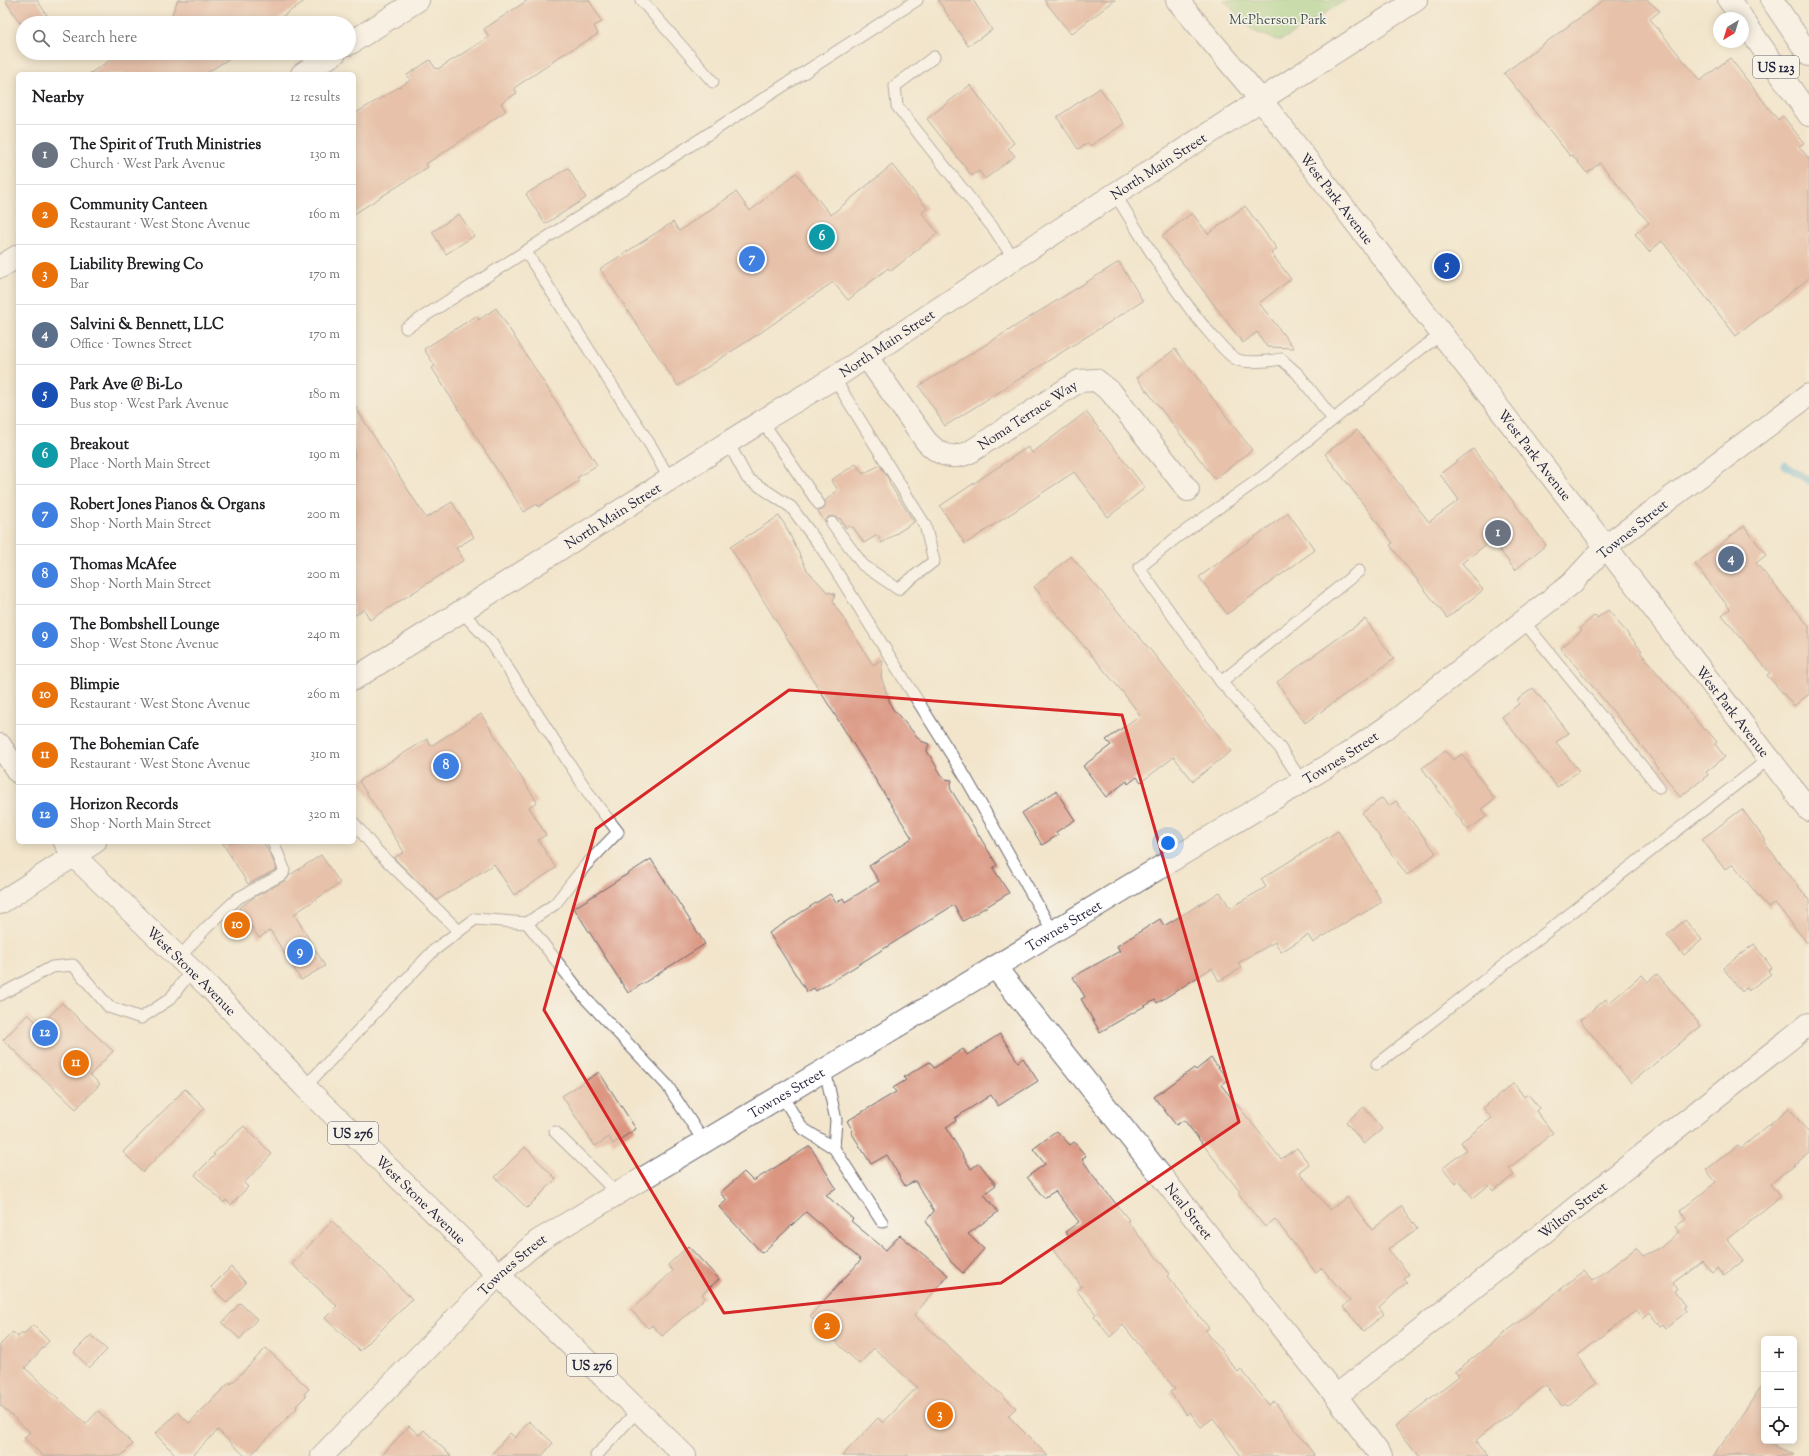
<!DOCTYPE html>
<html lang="en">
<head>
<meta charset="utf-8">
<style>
	body { margin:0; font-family:"Sorts Mill Goudy",serif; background:#f6f6f6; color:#202124 }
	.controls { position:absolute; right:12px; bottom:12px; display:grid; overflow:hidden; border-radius:6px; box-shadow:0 2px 10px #0003 }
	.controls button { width:36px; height:36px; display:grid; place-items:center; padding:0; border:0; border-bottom:1px solid #e0e0e0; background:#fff; color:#202124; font:20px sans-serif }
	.compass { position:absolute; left:1713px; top:12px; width:36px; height:36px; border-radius:50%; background:#fff; box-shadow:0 2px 10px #0003; rotate:218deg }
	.you { position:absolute; left:1168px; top:843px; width:14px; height:14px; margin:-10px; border:3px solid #fff; border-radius:50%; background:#1a73e8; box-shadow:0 0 0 6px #1a73e833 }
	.badge { display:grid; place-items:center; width:26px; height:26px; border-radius:50%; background:#db2777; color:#fff; font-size:13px; font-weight:700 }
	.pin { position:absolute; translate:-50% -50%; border:2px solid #fff; box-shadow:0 1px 4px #0006 }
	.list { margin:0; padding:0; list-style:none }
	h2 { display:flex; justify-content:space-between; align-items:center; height:52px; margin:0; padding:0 16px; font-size:17px }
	h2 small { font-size:13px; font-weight:400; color:#757577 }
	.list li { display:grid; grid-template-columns:26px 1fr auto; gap:12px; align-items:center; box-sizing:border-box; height:60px; padding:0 16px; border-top:1px solid #e0e0e0 }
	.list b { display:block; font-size:15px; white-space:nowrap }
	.list p { margin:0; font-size:13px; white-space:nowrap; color:#757577 }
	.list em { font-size:13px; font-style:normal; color:#757577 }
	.icon { flex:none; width:22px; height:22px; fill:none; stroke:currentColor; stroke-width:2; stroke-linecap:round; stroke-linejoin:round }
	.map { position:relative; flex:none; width:1809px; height:1456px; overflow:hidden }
	.search { position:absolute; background:#fff; box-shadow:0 2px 10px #0003; left:16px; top:16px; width:340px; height:44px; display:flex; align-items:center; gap:10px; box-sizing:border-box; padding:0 14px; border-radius:22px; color:#757577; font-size:15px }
	.panel { position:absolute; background:#fff; box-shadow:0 2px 10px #0003; left:16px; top:72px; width:340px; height:772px; border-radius:6px }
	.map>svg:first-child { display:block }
</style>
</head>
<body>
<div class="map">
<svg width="1809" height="1456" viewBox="0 0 1809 1456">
	<rect width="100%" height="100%" fill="#f7f3e8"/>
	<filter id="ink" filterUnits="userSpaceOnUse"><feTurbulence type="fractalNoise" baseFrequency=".025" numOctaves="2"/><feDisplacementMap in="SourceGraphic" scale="8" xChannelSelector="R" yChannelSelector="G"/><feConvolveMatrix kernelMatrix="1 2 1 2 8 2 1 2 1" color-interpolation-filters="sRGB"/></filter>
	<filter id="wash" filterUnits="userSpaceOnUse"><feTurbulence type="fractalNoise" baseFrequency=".012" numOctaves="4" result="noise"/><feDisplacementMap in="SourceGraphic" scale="16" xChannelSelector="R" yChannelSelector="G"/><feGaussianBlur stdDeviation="0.9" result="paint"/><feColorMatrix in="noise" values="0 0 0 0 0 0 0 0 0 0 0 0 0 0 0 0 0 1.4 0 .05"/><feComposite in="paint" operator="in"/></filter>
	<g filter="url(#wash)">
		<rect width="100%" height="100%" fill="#f2e5cc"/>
		<!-- green -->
		<polygon fill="#97cf82" stroke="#5c785e" points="1224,0 1346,0 1280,41 1253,31"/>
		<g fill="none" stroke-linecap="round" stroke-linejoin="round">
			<!-- stream -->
			<polyline stroke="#5ab3d7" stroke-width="7" points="1785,465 1809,481"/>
		</g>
		<g id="blocks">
			<!-- building -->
			<g fill="#da9681">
				<polygon points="5,0 37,0 52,23 20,23"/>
				<polygon points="178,0 306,0 273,23 175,23 177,22 172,14"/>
				<polygon points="528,0 589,0 602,22 594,26 598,34 552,61 553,62 514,88 517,93 501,103 506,111 426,164 428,167 354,214 354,114 411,80 407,75 430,60 435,68 438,69 489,37 484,29"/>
				<polygon points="938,0 973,0 992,30 968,46"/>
				<polygon points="1044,0 1115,0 1071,34"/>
				<polygon points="1604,0 1647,0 1660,11 1650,19 1700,81 1730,58 1778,120 1783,116 1804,143 1799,146 1809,159 1809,278 1736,336 1662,241 1649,252 1635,234 1649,223 1600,163 1587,173 1572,155 1570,156 1504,73"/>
				<polygon points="121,53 238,53 205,74 89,74"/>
				<polygon points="970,85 1014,143 1008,148 1015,156 985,179 979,171 972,176 927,119"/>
				<polygon points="1100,88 1124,124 1090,146 1088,143 1078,149 1057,117"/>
				<polygon points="892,165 927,208 922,213 938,233 891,271 888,268 848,300 833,282 760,333 678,386 600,269 673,222 679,231 736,192 750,211 796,173 831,215"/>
				<polygon points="568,168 586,198 545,224 526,194"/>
				<polygon points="1245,206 1277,249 1271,253 1291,279 1259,303 1294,348 1267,347 1257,332 1243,343 1162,236 1192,213 1208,234"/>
				<polygon points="459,214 474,236 446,254 432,232"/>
				<polygon points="1119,262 1143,301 945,426 919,386"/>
				<polygon points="496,308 597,465 577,478 579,481 538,507 537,504 524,512 432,368 435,366 424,349 476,316 479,320"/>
				<polygon points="1175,349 1252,450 1215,479 1137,378"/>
				<polygon points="354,405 426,518 452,502 474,537 456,548 464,560 370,620 364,609 354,616"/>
				<polygon points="1086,412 1145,488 1108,517 1074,472 965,544 940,506 1028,447 1032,453"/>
				<polygon points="1357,430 1429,522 1459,500 1440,474 1473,449 1546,545 1515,570 1492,540 1462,563 1483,590 1447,618 1390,545 1393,543 1325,454"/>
				<polygon points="856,464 863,474 880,465 890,482 889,483 914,522 882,543 877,535 864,543 853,527 851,528 849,526 846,528 840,518 838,519 834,516 828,517 825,522 818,511 823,510 825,507 825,501 838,490 831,480"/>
				<polygon points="1288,513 1315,550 1227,614 1199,577"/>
				<polygon points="779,516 785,525 807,570 827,592 835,594 833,602 873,665 883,659 881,677 892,708 921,741 929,744 927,751 944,779 952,780 950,788 997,865 993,868 1009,893 963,921 954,905 816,991 814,988 807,992 769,933 830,894 836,903 843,898 845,902 879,881 869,866 912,838 730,547"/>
				<polygon points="1744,526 1766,555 1756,563 1809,626 1809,694 1794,706 1767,675 1770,673 1722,615 1730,609 1695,564"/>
				<polygon points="1071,556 1152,652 1231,751 1193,781 1174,757 1141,782 1137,777 1128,784 1127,781 1106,797 1083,766 1111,745 1106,740 1140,715 1125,695 1034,587"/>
				<polygon points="1608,610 1642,651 1640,652 1704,730 1706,729 1717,742 1715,744 1725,757 1706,772 1708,775 1680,797 1645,750 1561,648 1582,630 1580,628 1595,615 1597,618"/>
				<polygon points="1365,619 1394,659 1305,723 1277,682"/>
				<polygon points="1533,688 1569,733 1556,742 1579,771 1557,787 1502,717 1519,704 1517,700"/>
				<polygon points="481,714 537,802 529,807 546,835 538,840 556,868 514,895 494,864 437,900 394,858 404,852 359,781 427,739 431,746"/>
				<polygon points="1445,751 1453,760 1462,754 1495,799 1481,809 1487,816 1468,830 1422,768"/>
				<polygon points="1056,791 1075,820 1056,832 1058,835 1042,845 1022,813"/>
				<polygon points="1382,798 1389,806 1396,801 1436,853 1407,875 1362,813"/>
				<polygon points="1742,809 1765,840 1763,841 1809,900 1809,945 1775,903 1768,908 1733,864 1725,870 1702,839"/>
				<polygon points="1338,831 1382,902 1360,915 1359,914 1313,943 1308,935 1281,952 1275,942 1238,963 1241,968 1219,981 1212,968 1157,1003 1155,1000 1100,1032 1081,999 1085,997 1073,977 1120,951 1117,946 1160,919 1164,926 1220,892 1230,908 1266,887 1261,879"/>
				<polygon points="222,842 263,842 270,854 277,869 248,884"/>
				<polygon points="321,855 340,883 294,914 325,966 301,980 270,930 259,938 239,908 256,896 286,880 290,875"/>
				<polygon points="651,859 705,944 628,993 574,908"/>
				<polygon points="1685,920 1702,940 1684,955 1667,935"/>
				<polygon points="1754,944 1772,968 1768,971 1771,974 1748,991 1746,988 1742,992 1723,968"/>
				<polygon points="1657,974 1701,1026 1631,1083 1580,1020 1606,999 1609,1003 1642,975 1648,982"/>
				<polygon points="62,1003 113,1051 90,1075 100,1084 76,1109 3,1040 28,1014 40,1026"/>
				<polygon points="1000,1034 1018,1062 1023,1058 1038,1081 998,1106 991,1095 955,1118 956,1121 946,1127 971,1169 979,1163 996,1185 984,1194 998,1212 968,1234 984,1249 963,1273 951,1262 926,1221 934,1211 915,1181 905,1186 887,1155 871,1164 851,1132 853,1131 847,1121 896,1092 893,1088 906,1080 904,1077 930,1062 934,1068 963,1049 967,1055"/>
				<polygon points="1211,1058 1228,1080 1221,1085 1281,1159 1297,1148 1309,1164 1299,1172 1330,1210 1347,1197 1372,1230 1401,1206 1417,1229 1388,1249 1409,1274 1404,1278 1407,1282 1379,1308 1384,1314 1364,1331 1343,1307 1350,1301 1322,1268 1316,1273 1275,1219 1265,1227 1238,1194 1240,1192 1184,1120 1176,1125 1154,1097 1194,1068 1196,1070"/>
				<polygon points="599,1072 636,1129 613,1144 609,1137 595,1146 562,1096"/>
				<polygon points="1514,1083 1524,1097 1528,1094 1539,1108 1536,1111 1553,1133 1509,1168 1514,1175 1493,1191 1489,1185 1473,1198 1459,1181 1456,1184 1443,1168 1466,1150 1461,1142 1492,1118 1483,1108"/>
				<polygon points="185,1089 205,1108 143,1172 123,1152"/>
				<polygon points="1364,1107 1382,1129 1364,1144 1346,1122"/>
				<polygon points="1789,1108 1809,1133 1809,1153 1770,1184 1780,1197 1727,1239 1744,1260 1724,1276 1717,1267 1711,1272 1702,1261 1673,1283 1677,1289 1674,1291 1685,1306 1683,1307 1686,1312 1666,1328 1663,1324 1660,1326 1650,1312 1643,1318 1636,1310 1577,1356 1597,1383 1567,1406 1565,1404 1562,1406 1546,1385 1476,1440 1489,1456 1419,1456 1395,1426 1459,1376 1455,1372 1584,1271 1593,1281 1636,1248 1643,1256 1660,1248 1679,1232 1675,1227 1686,1219 1680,1211 1716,1182 1706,1170 1738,1145 1741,1148"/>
				<polygon points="244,1126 272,1154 244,1183 248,1187 231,1205 226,1200 224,1203 195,1175 215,1155 213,1154"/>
				<polygon points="1057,1131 1070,1145 1074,1142 1086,1156 1082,1159 1092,1174 1129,1220 1127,1221 1170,1274 1167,1276 1209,1328 1205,1330 1238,1372 1241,1369 1269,1405 1274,1401 1315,1456 1241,1456 1213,1418 1201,1427 1190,1412 1187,1415 1170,1392 1175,1389 1123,1325 1110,1337 1094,1316 1096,1314 1077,1291 1082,1287 1053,1250 1069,1237 1065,1232 1079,1222 1055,1191 1044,1198 1027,1177 1045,1164 1033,1149"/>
				<polygon points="810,1146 836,1188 826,1195 853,1219 851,1221 886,1250 900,1235 948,1275 914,1315 1016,1408 1008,1416 1048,1456 842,1456 878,1418 883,1423 917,1387 874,1348 859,1364 810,1316 861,1260 806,1212 762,1253 719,1207 727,1200 720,1193 744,1172 753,1181"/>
				<polygon points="525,1147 556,1179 527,1208 495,1177"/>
				<polygon points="332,1221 412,1299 360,1351 325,1318 337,1306 292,1264"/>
				<polygon points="688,1246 719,1279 702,1294 705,1298 662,1336 652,1325 648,1328 631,1310 673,1271 668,1265"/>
				<polygon points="231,1267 246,1283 227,1303 211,1287"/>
				<polygon points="240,1303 257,1319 240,1339 222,1323"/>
				<polygon points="33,1325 49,1341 25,1368 86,1424 98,1411 133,1444 121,1456 43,1456 24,1438 30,1432 0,1405 0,1345 13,1332 18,1337 21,1333 23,1335"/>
				<polygon points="91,1335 107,1350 89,1368 74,1352"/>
				<polygon points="266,1348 309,1389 304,1394 306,1396 296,1406 297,1408 250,1456 245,1456 218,1430 191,1456 177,1456 155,1434 178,1412 189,1423 230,1382 231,1384"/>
				<polygon points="1764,1383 1764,1441 1772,1441 1794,1456 1714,1456"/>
				<polygon points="529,1421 553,1443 542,1456 490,1456 510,1433 515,1438"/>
				<polygon points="409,1426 419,1435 424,1430 451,1456 381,1456"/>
			</g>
		</g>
	</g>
	<g filter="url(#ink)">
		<use href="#blocks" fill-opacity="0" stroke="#6b666e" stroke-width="1"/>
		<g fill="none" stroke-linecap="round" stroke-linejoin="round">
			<!-- service casing -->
			<g stroke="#6b666e" stroke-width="13">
				<g id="service">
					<polyline points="641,0 713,82"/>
					<polyline points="934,57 895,86 897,106 994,229 1014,259"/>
					<path d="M1115,194c29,47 62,103 99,144 6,6 14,17 22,21 8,5 35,2 45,0l17,15 35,45"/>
					<polyline points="526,252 651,446 670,480"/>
					<polyline points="406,328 917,0"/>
					<polyline points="762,421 819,504"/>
					<polyline points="728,442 747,478 791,507 823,550 966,778 1053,932"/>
					<polyline points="832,523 863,565 898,589 934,561 925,525 834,378"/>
					<polyline points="1524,622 1659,787"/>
					<polyline points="1221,682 1359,571"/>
					<polyline points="1302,782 1280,748 1221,682 1165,605 1139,568 1177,537 1262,477 1422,348 1443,334"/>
					<polyline points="354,823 376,850 459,931"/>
					<polyline points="527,923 586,999 667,1085 704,1142"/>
					<polyline points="178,959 206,928 238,898 283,874 284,869 273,842"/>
					<polyline points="0,995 52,967 73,965 109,1007 141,1018 170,999 191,971"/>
					<polyline points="1377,1064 1770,758"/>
					<polyline points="825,1070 836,1120 834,1148 882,1222"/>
					<polyline points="305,1087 433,951 475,919 527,923 555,904 585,866 618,832 591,797 492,644 461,611"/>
					<polyline points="782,1096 802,1128 834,1148"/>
					<polyline points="555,1132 603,1179 617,1194"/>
					<polyline points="596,1456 638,1410"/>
				</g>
			</g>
			<!-- minor casing -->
			<g stroke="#6b666e" stroke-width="24">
				<g id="minor">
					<polyline points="349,44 418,0"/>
					<polyline points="302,74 335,53"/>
					<polyline points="0,267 18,256"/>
					<path id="s1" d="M866,356l60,85c13,14 26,20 44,11l109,-71 17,-1 15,12 77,98"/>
					<path id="s2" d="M995,967l341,429 45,60"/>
					<path id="s3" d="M1336,1396l473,-372"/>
					<path id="s4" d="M322,1456l177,-182 39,-33 293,-175 515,-311 41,-28 184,-143 35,-38"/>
				</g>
			</g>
			<!-- tertiary casing -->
			<g stroke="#6b666e" stroke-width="24">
				<g id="tertiary">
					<path id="s5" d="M1177,0l84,100 548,710"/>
					<polyline points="1606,546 1809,395"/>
					<path id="s6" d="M354,679l408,-258 72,-43 180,-119 402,-259"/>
					<polyline points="0,903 95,842"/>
				</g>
			</g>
			<!-- trunk casing -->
			<g stroke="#6b666e" stroke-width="24">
				<g id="trunk">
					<polyline points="1729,0 1742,18"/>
					<polyline points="1772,0 1809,55"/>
					<polyline points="1743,20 1809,115"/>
					<polyline points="0,745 18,772"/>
					<path id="s7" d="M65,842l9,14 136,132 95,99 380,369"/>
				</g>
			</g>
			<!-- service -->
			<use href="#service" stroke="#fff" stroke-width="11"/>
			<!-- minor -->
			<use href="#minor" stroke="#fff" stroke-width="22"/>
			<!-- tertiary -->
			<use href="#tertiary" stroke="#fff" stroke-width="22"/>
			<!-- trunk -->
			<use href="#trunk" stroke="#fff" stroke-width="22"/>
		</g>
	</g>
	<!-- marked area -->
	<path d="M0 0H1809V1456H0ZM789,690l333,25 117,407 -238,161 -277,30 -180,-303 52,-181z" fill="#f2e5cc" fill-opacity=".55" fill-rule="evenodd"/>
	<path fill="none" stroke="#d62828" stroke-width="3" stroke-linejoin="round" d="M789,690l333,25 117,407 -238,161 -277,30 -180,-303 52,-181z"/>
	<g text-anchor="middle" stroke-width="3" stroke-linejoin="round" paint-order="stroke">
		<!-- shield labels -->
		<g fill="#f7f3e8" stroke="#62616f" stroke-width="1">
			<rect x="1753" y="56" width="46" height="22" rx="3"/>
			<rect x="328" y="1122" width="50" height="22" rx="3"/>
			<rect x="567" y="1354" width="50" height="22" rx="3"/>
		</g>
		<g font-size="13" font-weight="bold" fill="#22223b">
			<text x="1776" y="72">US 123</text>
			<text x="353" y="1138">US 276</text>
			<text x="592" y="1370">US 276</text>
		</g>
		<!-- park labels -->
		<g font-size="14" fill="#455650" stroke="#f7f3e8">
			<text x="1278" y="24">McPherson Park</text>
		</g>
		<!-- street labels -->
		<g font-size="14" fill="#22223b" stroke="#f7f3e8">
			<text dy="5" stroke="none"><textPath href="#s6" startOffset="954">North Main Street</textPath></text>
			<text dy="5" stroke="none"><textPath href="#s5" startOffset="255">West Park Avenue</textPath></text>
			<text dy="5" stroke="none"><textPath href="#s6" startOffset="630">North Main Street</textPath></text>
			<text dy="5" stroke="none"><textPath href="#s1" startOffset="222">Noma Terrace Way</textPath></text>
			<text dy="5" stroke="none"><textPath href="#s5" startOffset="579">West Park Avenue</textPath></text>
			<text dy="5" stroke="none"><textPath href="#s6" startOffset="306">North Main Street</textPath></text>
			<text transform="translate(1632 529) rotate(-39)" y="5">Townes Street</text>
			<text dy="5" stroke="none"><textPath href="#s5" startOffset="903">West Park Avenue</textPath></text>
			<text dy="5" stroke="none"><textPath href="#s4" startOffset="1242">Townes Street</textPath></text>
			<text dy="5" stroke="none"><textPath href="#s4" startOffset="918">Townes Street</textPath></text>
			<text dy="5" stroke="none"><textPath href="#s7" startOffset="181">West Stone Avenue</textPath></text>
			<text dy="5" stroke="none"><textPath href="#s4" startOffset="594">Townes Street</textPath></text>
			<text dy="5" stroke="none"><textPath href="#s7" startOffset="505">West Stone Avenue</textPath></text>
			<text dy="5" stroke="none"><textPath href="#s3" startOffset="301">Wilton Street</textPath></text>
			<text dy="5" stroke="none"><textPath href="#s2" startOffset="312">Neal Street</textPath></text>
			<text dy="5" stroke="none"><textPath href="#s4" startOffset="270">Townes Street</textPath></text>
		</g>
	</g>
</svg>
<div class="controls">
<button>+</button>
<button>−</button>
<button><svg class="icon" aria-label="locate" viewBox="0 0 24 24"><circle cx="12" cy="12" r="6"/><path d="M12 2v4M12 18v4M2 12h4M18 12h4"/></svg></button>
</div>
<svg class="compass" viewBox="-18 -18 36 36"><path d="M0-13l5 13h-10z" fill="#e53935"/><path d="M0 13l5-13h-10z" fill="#757577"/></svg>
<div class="you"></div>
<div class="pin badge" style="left:1498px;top:533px;background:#6b7280">1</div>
<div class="pin badge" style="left:827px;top:1326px;background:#e8710a">2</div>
<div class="pin badge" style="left:940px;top:1415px;background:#e8710a">3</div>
<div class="pin badge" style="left:1731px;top:559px;background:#5c6f8a">4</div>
<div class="pin badge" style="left:1447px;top:266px;background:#1a4fb4">5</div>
<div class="pin badge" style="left:822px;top:237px;background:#0f9aa8">6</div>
<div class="pin badge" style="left:752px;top:259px;background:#3f7fe0">7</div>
<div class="pin badge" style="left:446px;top:766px;background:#3f7fe0">8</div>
<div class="pin badge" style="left:300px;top:952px;background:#3f7fe0">9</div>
<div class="pin badge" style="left:237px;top:925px;background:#e8710a">10</div>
<div class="pin badge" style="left:76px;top:1063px;background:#e8710a">11</div>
<div class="pin badge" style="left:45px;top:1033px;background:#3f7fe0">12</div>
<div class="search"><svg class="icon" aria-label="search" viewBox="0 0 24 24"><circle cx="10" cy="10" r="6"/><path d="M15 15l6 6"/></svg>Search here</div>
<section class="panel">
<h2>Nearby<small>12 results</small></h2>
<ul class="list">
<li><span class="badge" style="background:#6b7280">1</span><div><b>The Spirit of Truth Ministries</b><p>Church · West Park Avenue</p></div><em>130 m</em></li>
<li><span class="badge" style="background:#e8710a">2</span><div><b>Community Canteen</b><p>Restaurant · West Stone Avenue</p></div><em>160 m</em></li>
<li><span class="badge" style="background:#e8710a">3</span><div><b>Liability Brewing Co</b><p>Bar</p></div><em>170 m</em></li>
<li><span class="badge" style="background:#5c6f8a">4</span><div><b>Salvini &amp; Bennett, LLC</b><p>Office · Townes Street</p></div><em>170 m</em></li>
<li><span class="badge" style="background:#1a4fb4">5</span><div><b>Park Ave @ Bi-Lo</b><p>Bus stop · West Park Avenue</p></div><em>180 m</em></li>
<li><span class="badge" style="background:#0f9aa8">6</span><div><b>Breakout</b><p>Place · North Main Street</p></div><em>190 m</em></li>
<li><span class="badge" style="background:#3f7fe0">7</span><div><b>Robert Jones Pianos &amp; Organs</b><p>Shop · North Main Street</p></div><em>200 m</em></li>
<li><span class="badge" style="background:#3f7fe0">8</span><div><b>Thomas McAfee</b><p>Shop · North Main Street</p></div><em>200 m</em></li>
<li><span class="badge" style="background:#3f7fe0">9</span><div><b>The Bombshell Lounge</b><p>Shop · West Stone Avenue</p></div><em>240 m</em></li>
<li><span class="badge" style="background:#e8710a">10</span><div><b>Blimpie</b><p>Restaurant · West Stone Avenue</p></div><em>260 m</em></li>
<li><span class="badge" style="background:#e8710a">11</span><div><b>The Bohemian Cafe</b><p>Restaurant · West Stone Avenue</p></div><em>310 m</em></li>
<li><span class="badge" style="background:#3f7fe0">12</span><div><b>Horizon Records</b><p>Shop · North Main Street</p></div><em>320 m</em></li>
</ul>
</section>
</div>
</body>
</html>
